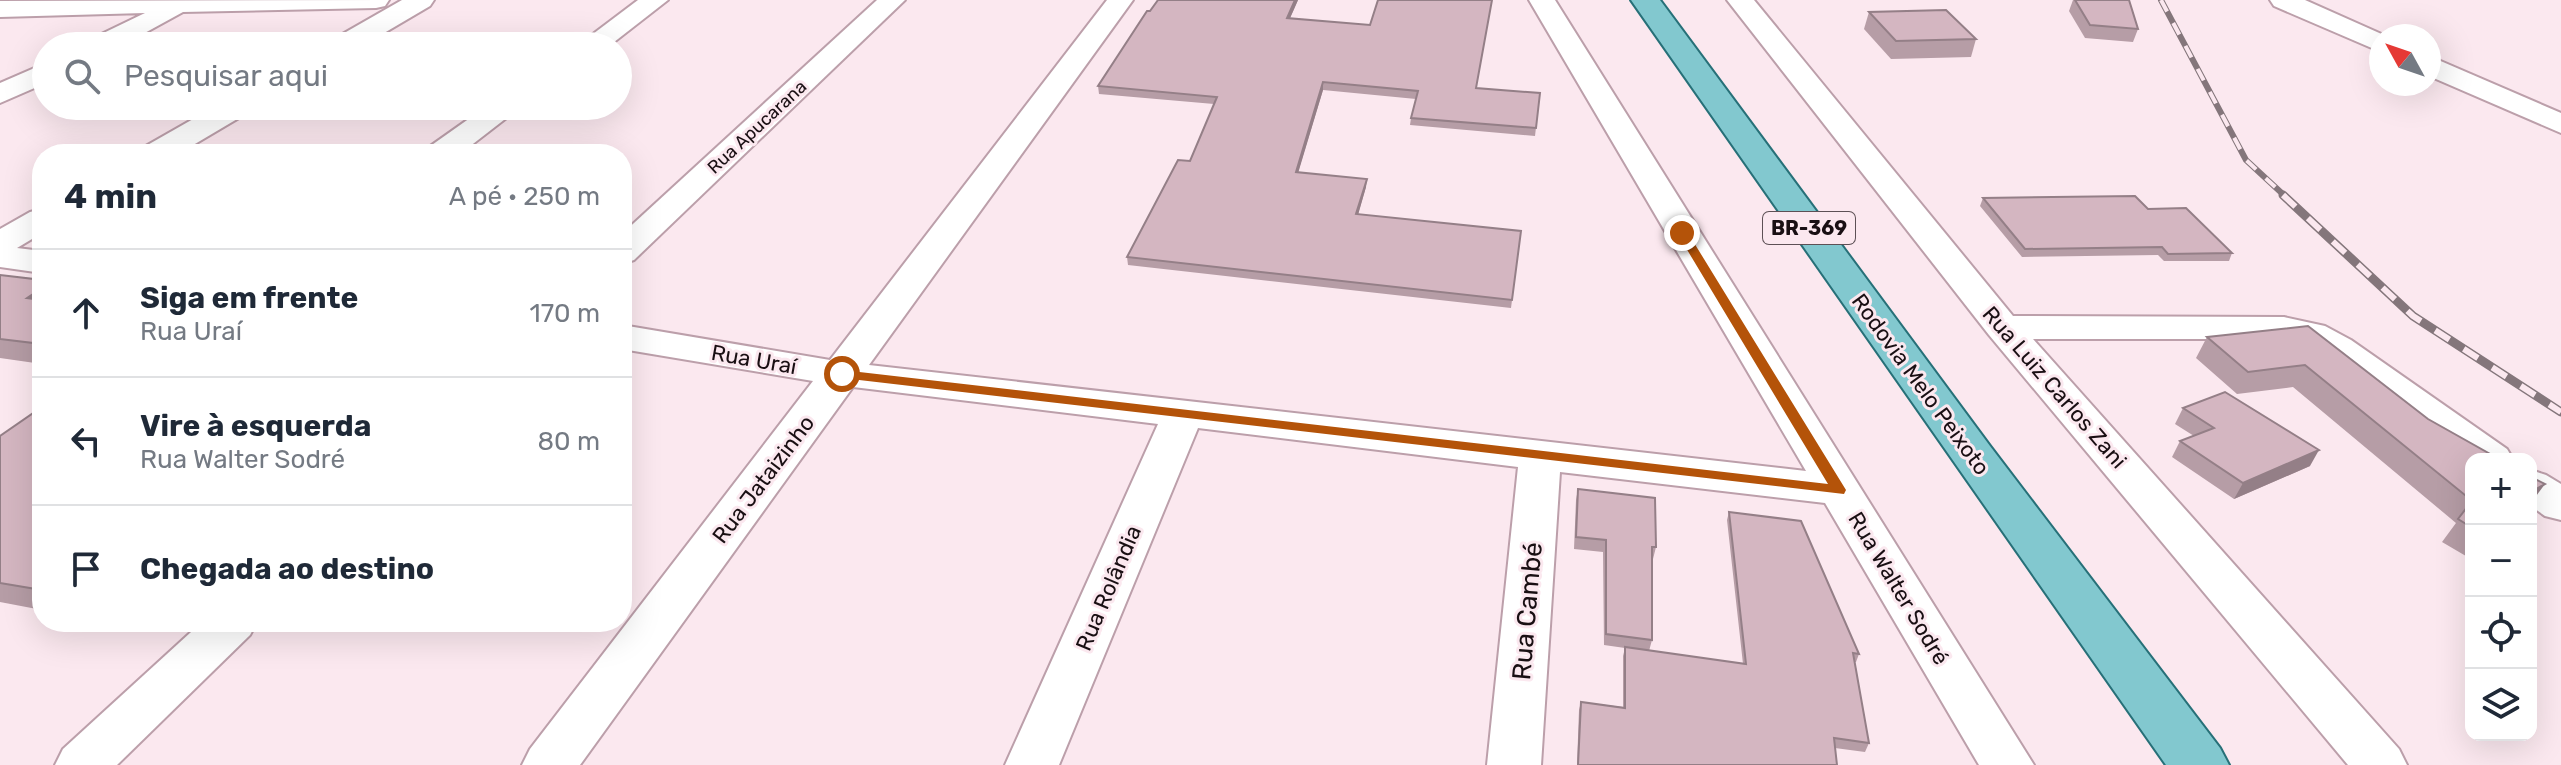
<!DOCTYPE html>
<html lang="pt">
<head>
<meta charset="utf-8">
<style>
	body { margin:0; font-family:Rubik,sans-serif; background:#f2f2f3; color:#1f2937 }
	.controls { position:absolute; right:24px; bottom:24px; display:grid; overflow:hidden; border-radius:16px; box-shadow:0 8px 32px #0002 }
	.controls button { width:72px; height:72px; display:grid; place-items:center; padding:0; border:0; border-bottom:2px solid #e0e1e3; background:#fff; color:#1f2937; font:40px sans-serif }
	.compass { position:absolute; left:2369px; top:24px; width:72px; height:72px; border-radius:50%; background:#fff; box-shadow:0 8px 32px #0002; rotate:310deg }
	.stop { position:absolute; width:24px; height:24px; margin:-18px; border:6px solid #b45309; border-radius:50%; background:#fff }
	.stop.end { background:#b45309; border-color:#fff; box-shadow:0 2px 8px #0008 }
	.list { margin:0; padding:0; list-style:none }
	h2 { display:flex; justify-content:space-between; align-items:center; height:104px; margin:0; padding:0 32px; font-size:34px }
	h2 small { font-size:26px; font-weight:400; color:#747a83 }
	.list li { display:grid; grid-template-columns:52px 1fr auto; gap:24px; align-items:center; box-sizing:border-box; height:128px; padding:0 32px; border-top:2px solid #e0e1e3 }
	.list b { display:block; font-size:30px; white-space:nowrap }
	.list p { margin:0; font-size:26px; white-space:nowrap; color:#747a83 }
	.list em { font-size:26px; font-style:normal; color:#747a83 }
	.icon { flex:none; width:44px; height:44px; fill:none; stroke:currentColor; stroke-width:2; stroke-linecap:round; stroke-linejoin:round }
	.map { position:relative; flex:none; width:2561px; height:765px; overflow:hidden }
	.search { position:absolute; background:#fff; box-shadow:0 8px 32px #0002; left:32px; top:32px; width:600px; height:88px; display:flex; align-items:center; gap:20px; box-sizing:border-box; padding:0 28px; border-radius:44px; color:#747a83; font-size:30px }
	.panel { position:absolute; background:#fff; box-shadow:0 8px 32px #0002; left:32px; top:144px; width:600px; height:488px; border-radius:32px }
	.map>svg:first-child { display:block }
</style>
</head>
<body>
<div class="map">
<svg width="2561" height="765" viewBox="0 0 2561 765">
	<rect width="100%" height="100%" fill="#fbe8ef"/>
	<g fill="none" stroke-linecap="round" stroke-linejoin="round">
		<!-- minor casing -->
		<g stroke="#bc9faa" stroke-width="4">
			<g id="minor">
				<polygon points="389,0 385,6 376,8 183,12 121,46 85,46 89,40 145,13 0,17 0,1"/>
				<polygon points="402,0 434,0 430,6 362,46 328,46 332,40"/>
				<polygon points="638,0 668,0 609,46 577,46"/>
				<polygon points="877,0 905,0 634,260 622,264 622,234"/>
				<polygon points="1107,0 1133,0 869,365 1806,471 1529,0 1555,0 2034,765 1979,765 1825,503 1560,472 1541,765 1487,765 1518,467 1198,428 1059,765 1005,765 1158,424 853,387 580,765 522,765 530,749 813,381 622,349 622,325 830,360"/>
				<polygon points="1727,0 1754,0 2013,316 2284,317 2325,326 2351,340 2507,449 2513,459 2471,459 2471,465 2323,356 2298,343 2284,339 2033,339 2399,749 2407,765 2348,765 1989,335"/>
				<polygon points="2270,0 2305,0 2386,36 2381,36 2381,52 2274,6"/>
				<polygon points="2429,56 2561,113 2561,133 2429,76"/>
				<polygon points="46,63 46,83 0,103 0,83"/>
				<polygon points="216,106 253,106 249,112 178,154 139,154 144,147"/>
				<polygon points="487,106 522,106 460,154 424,154 429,147"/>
				<polygon points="42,209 42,233 17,248 42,251 42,273 0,267 0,229 30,212"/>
				<polygon points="2531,470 2546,475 2561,484 2561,520 2545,516 2531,506"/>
				<polygon points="202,622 257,622 250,635 117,765 55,765 63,749"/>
			</g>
		</g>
		<!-- major casing -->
		<g stroke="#277078" stroke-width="4">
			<polygon id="major" points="1631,0 1660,0 1990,446 2220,748 2229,765 2166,765"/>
		</g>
		<!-- minor -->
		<use href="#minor" fill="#fff" fill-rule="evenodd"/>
		<!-- major -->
		<use href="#major" fill="#82c8cf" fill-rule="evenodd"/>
		<!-- rail-far1 casing -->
		<g stroke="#84767b" stroke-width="6">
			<polyline id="rail-far1" points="2161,0 2246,160 2286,197"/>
		</g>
		<!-- rail casing -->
		<g stroke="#84767b" stroke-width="9">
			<polyline id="rail" points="2283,195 2413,316 2561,412"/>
		</g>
		<!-- rail-far1 -->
		<use href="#rail-far1" stroke="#fbe8ef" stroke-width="4" stroke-dasharray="13" stroke-linecap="butt"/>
		<!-- rail -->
		<use href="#rail" stroke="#fbe8ef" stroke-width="6" stroke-dasharray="17" stroke-linecap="butt"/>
	</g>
	<!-- wall -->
	<g fill="#b69da6">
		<polygon points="1158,0 1298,0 1290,18 1477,88 1540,93 1535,136 1410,125 1411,118 1416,99 1323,90 1298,172 1366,187 1358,214 1521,231 1511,308 1128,265 1127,257 1190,161 1214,104 1099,94 1098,86"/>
		<polygon points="2073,0 2129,0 2138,29 2133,42 2085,38 2069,11"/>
		<polygon points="1869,12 1976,39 1971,57 1891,59 1864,29"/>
		<polygon points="1983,198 2148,209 2232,253 2229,261 2164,261 2158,255 2022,257 1980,206"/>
		<polygon points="0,275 42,280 42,364 0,358"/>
		<polygon points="2308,326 2471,459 2471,559 2442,542 2456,523 2293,387 2237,394 2196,358 2207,337"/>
		<polygon points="42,407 42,610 0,602 0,436"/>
		<polygon points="2183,408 2310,466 2234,499 2172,457 2180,441 2194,436 2175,424"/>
		<polygon points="1578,489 1656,547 1653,559 1652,559 1652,640 1649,651 1743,664 1727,520 1729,512 1859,654 1856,662 1855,662 1869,743 1865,752 1835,748 1837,765 1577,765 1579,710 1581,702 1623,707 1623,656 1625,648 1604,645 1603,552 1574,549 1576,500"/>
	</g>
	<!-- shaded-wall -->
	<g fill="#947f87">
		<polygon points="1295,0 1298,0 1287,25 1287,18"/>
		<polygon points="1323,82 1323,90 1296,180 1296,172"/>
		<polygon points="1367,179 1366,187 1356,222 1356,214"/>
		<polygon points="42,288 42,318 27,298"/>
		<polygon points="2319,450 2310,466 2234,499 2243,483"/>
		<polygon points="2545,484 2531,503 2531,492"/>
	</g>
	<!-- building -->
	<g fill="#d4b6c1" stroke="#947f87" stroke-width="2">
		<polygon points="1158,0 1295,0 1287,18 1370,25 1378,0 1492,0 1476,88 1540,93 1536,128 1411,118 1418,91 1323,82 1296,172 1367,179 1356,214 1521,231 1512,300 1127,257 1178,160 1190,161 1217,97 1098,86 1147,11 1150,11"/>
		<polygon points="2075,0 2129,0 2138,29 2090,25"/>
		<polygon points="1946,10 1976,39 1896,41 1869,12"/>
		<polygon points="2135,196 2148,209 2186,208 2232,253 2168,254 2162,247 2025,249 1983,198"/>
		<polygon points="0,275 42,280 42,288 27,298 42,300 42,344 0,339"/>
		<polygon points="2308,326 2428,419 2499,459 2471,459 2471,500 2305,365 2248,372 2207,337"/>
		<polygon points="2225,392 2319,450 2243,483 2180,441 2214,428 2183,408"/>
		<polygon points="42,407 42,590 0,583 0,436"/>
		<polygon points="2531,477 2545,484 2531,492"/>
		<polygon points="1578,489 1655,498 1656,547 1652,547 1652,640 1606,634 1606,540 1576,537"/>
		<polygon points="2471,502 2471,527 2458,519"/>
		<polygon points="1729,512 1801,521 1859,654 1853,653 1869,743 1834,738 1837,765 1578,765 1581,702 1625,708 1625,647 1746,664"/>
	</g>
	<!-- route -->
	<polygon fill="#b45309" points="1678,231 1688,233 1846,490 1844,494 842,378 836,374 842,370 1828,484 1677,233"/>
	<g text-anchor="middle" stroke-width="6" stroke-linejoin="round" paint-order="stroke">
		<!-- far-street labels -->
		<g font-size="18" fill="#190f13" stroke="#fbe8ef">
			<text transform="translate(757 127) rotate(-43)" y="6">Rua Apucarana</text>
		</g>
		<!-- shield labels -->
		<rect fill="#fbe8ef" stroke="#5d5055" stroke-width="2" x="1763" y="212" width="92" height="32" rx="6"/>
		<g font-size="20" font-weight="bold" fill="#190f13">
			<text x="1809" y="235">BR-369</text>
		</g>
		<!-- street labels -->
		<g font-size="22" fill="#190f13" stroke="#fbe8ef">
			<text transform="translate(754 359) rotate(10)" y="8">Rua Uraí</text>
			<text transform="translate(1921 384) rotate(54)" y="8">Rodovia Melo Peixoto</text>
			<text transform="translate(2055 387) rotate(49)" y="8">Rua Luiz Carlos Zani</text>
			<text transform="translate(763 479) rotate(-53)" y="8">Rua Jataizinho</text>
			<text transform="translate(1108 588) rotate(-67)" y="8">Rua Rolândia</text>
			<text transform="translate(1899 588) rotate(59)" y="8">Rua Walter Sodré</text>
		</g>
		<!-- near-street labels -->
		<g font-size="26" fill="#190f13" stroke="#fbe8ef">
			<text transform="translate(1527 611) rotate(-85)" y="9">Rua Cambé</text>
		</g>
	</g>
</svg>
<div class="controls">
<button>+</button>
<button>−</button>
<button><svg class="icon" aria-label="locate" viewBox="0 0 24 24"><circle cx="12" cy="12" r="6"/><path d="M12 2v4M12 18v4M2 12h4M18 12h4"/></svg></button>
<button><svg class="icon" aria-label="layers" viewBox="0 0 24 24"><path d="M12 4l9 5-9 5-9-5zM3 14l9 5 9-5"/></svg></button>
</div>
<svg class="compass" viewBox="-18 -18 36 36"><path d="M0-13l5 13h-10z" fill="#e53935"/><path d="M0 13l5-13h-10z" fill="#747a83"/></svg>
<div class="stop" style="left:842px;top:374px"></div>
<div class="stop end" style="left:1682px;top:233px"></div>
<div class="search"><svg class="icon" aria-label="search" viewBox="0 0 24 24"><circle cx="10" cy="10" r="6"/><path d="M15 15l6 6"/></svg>Pesquisar aqui</div>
<section class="panel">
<h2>4 min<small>A pé · 250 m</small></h2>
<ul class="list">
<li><svg class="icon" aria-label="ahead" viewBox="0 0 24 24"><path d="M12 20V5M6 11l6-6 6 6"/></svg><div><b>Siga em frente</b><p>Rua Uraí</p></div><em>170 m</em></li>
<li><svg class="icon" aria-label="left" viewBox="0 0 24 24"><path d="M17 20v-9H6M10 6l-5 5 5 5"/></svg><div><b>Vire à esquerda</b><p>Rua Walter Sodré</p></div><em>80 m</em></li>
<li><svg class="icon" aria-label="arrive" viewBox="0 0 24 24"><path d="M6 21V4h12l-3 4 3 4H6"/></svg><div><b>Chegada ao destino</b></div></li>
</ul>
</section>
</div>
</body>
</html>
